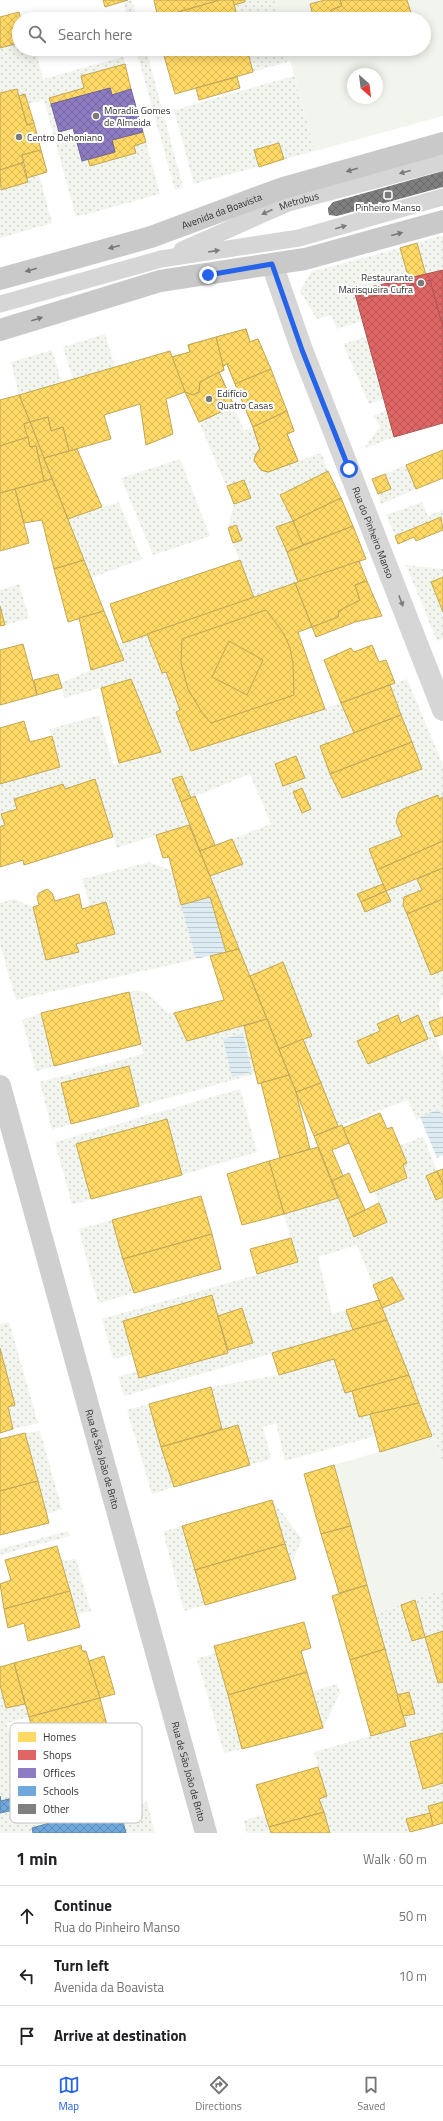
<!DOCTYPE html>
<html lang="en">
<head>
<meta charset="utf-8">
<style>
	body { margin:0; font-family:"Titillium Web",sans-serif; background:#f6f6f6; color:#202124 }
	.compass { position:absolute; left:347px; top:68px; width:36px; height:36px; border-radius:50%; background:#fff; box-shadow:0 2px 10px #0003; rotate:152deg }
	.stop { position:absolute; width:12px; height:12px; margin:-9px; border:3px solid #2563eb; border-radius:50%; background:#fff }
	.stop.end { background:#2563eb; border-color:#fff; box-shadow:0 1px 4px #0008 }
	.list { margin:0; padding:0; list-style:none }
	h2 { display:flex; justify-content:space-between; align-items:center; height:52px; margin:0; padding:0 16px; font-size:17px }
	h2 small { font-size:13px; font-weight:400; color:#757577 }
	.list li { display:grid; grid-template-columns:26px 1fr auto; gap:12px; align-items:center; box-sizing:border-box; height:60px; padding:0 16px; border-top:1px solid #e0e0e0 }
	.list b { display:block; font-size:15px; white-space:nowrap }
	.list p { margin:0; font-size:13px; white-space:nowrap; color:#757577 }
	.list em { font-size:13px; font-style:normal; color:#757577 }
	.icon { flex:none; width:22px; height:22px; fill:none; stroke:currentColor; stroke-width:2; stroke-linecap:round; stroke-linejoin:round }
	.map { position:relative; flex:none; width:443px; height:1833px; overflow:hidden }
	.search { position:absolute; background:#fff; box-shadow:0 2px 10px #0003; left:12px; right:12px; top:12px; height:44px; display:flex; align-items:center; gap:10px; box-sizing:border-box; padding:0 14px; border-radius:22px; color:#757577; font-size:15px }
	.sheet { height:232px; background:#fff }
	nav { display:flex; justify-content:space-around; align-items:center; box-sizing:border-box; height:56px; border-top:1px solid #e0e0e0; background:#fff; font-size:11px; color:#757577 }
	nav a { display:grid; justify-items:center; gap:2px }
	nav .on { color:#2563eb }
	.map>svg:first-child { display:block }
</style>
</head>
<body>
<div class="map">
<svg width="443" height="1833" viewBox="0 0 443 1833">
	<defs>
		<pattern id="park-dots" width="8" height="8" patternUnits="userSpaceOnUse"><rect width="8" height="8" fill="#f1f5ed"/><path d="M2 2h.1M6 6h.1" fill="none" stroke="#cfd2cc" stroke-width="1.8" stroke-linecap="round"/></pattern>
		<pattern id="water-rules" width="6" height="5" patternUnits="userSpaceOnUse"><rect width="6" height="5" fill="#ddecf3"/><path d="M0 2.5h6" fill="none" stroke="#becbd1"/></pattern>
		<pattern id="homes-cross-hatch" width="8" height="8" patternUnits="userSpaceOnUse"><rect width="8" height="8" fill="#ffd966"/><path d="M0 0l8 8M0 8l8-8" fill="none" stroke="#dbbb59"/></pattern>
		<pattern id="shops-cross-hatch" width="8" height="8" patternUnits="userSpaceOnUse"><rect width="8" height="8" fill="#e06666"/><path d="M0 0l8 8M0 8l8-8" fill="none" stroke="#b65555"/></pattern>
		<pattern id="offices-cross-hatch" width="8" height="8" patternUnits="userSpaceOnUse"><rect width="8" height="8" fill="#8e7cc3"/><path d="M0 0l8 8M0 8l8-8" fill="none" stroke="#75669f"/></pattern>
		<pattern id="schools-cross-hatch" width="8" height="8" patternUnits="userSpaceOnUse"><rect width="8" height="8" fill="#6fa8dc"/><path d="M0 0l8 8M0 8l8-8" fill="none" stroke="#5c89b3"/></pattern>
		<pattern id="building-cross-hatch" width="8" height="8" patternUnits="userSpaceOnUse"><rect width="8" height="8" fill="#808080"/><path d="M0 0l8 8M0 8l8-8" fill="none" stroke="#696969"/></pattern>
	</defs>
	<rect width="100%" height="100%" fill="#fff"/>
	<!-- grass -->
	<g fill="#f1f5ed" fill-rule="evenodd">
		<path d="M274,0h169v116l-128,35 -28,-102h137v-30h-145zM353,74h24v24h-24z"/>
		<polygon points="432,1436 443,1463 443,1590 375,1614 334,1465"/>
	</g>
	<!-- park -->
	<g fill="url(#park-dots)" fill-rule="evenodd">
		<polygon points="132,0 137,19 128,19 123,1"/>
		<polygon points="245,0 274,0 279,19 238,19 234,5 245,2"/>
		<polygon points="19,43 19,49 35,49 43,79 123,57 125,64 81,76 84,88 50,98 59,132 73,128 82,161 88,160 90,166 136,153 134,146 146,142 160,194 76,217 44,100 28,104 26,94 19,96 17,89 0,93 0,48"/>
		<polygon points="136,49 146,49 183,187 175,190"/>
		<polygon points="247,49 287,49 290,61 253,72"/>
		<polygon points="294,76 315,151 194,184 174,110"/>
		<polygon points="39,174 52,223 0,238 0,188 1,190 28,182 27,178"/>
		<polygon points="443,235 443,270 426,275 417,243"/>
		<polygon points="400,248 409,279 354,291 362,321 337,329 331,315 317,319 300,291 311,272"/>
		<polygon points="105,334 115,367 73,379 63,347"/>
		<polygon points="366,337 383,399 369,404 343,344"/>
		<polygon points="52,350 62,383 19,395 11,362"/>
		<polygon points="234,406 244,431 253,427 260,449 256,454 254,460 261,470 268,472 321,453 328,471 280,495 293,521 287,552 298,582 254,598 233,543 241,540 236,526 228,528 234,504 199,422"/>
		<polygon points="386,410 394,437 364,449 380,426 373,416"/>
		<polygon points="180,459 210,536 153,555 121,478"/>
		<polygon points="406,465 416,489 381,504 378,494 391,489 385,474"/>
		<polygon points="119,502 142,559 91,578 68,519"/>
		<polygon points="422,502 428,516 443,510 443,522 440,517 395,536 386,515"/>
		<polygon points="406,565 443,569 443,577 431,582 443,612 443,639 437,641"/>
		<polygon points="19,584 29,618 5,625 0,606 0,590"/>
		<path d="M147,634l14,39 5,-1 14,38 -4,3 15,38 150,-48 13,30 -34,14 22,51 80,-29 -32,-84 17,-6 36,86v32l-4,2 -2,-4 -38,17 -3,10 6,14 -33,13 14,35 -26,10 8,18 25,-11 -4,-10 31,-12 5,11 -18,7 -1,8 28,70 12,-5v24l-4,10 3,13 -13,5 14,33v63l-4,-9 -23,11 -8,-20 -70,26 -35,-87 9,-4 -29,-72 -33,13 -40,-100 33,-12 -11,-25 39,-15 -21,-50 -59,24 -9,-22 -10,3 17,46 -72,23 -22,-69 -30,10 -2,-5 -48,15 2,10 -15,5 3,11 -5,2v-43l60,-17 -10,-38 49,-14 14,50 47,-13 -29,-73 -67,19 -3,-15 30,-13 33,-10 -6,-16zM418,1015l10,24 -60,25 -11,-23 23,-10 -3,-7 21,-8 3,7z"/>
		<polygon points="149,862 172,871 196,959 16,1000 0,945 0,903 14,899 33,907 46,960 78,952 76,944 115,933 106,902 90,906 82,879"/>
		<polygon points="138,990 147,993 168,1013 174,1013 187,1041 244,1026 255,1074 139,1106 129,1066 61,1083 71,1124 52,1130 40,1082 143,1054 129,992"/>
		<polygon points="41,1013 54,1066 36,1071 22,1020"/>
		<polygon points="240,1089 257,1152 182,1175 167,1120 76,1144 91,1199 72,1205 55,1142"/>
		<polygon points="423,1136 437,1171 426,1176 436,1199 443,1197 443,1463 382,1308 404,1298 392,1277 373,1285 357,1245 318,1257 332,1314 346,1310 353,1330 124,1396 118,1377 137,1371 139,1378 228,1353 228,1350 253,1342 242,1308 218,1316 212,1295 123,1321 133,1354 113,1359 102,1319 298,1263 284,1214 338,1198 354,1237 387,1222 374,1192 407,1178 403,1165 407,1162 400,1146"/>
		<polygon points="112,1220 134,1293 98,1303 79,1229"/>
		<polygon points="9,1322 38,1423 13,1429 8,1407 15,1405 0,1348 0,1324"/>
		<polygon points="334,1359 345,1393 352,1391 359,1417 370,1414 376,1436 285,1461 276,1423 263,1427 271,1459 250,1465 238,1425 222,1429 211,1387 279,1375"/>
		<polygon points="149,1404 174,1487 152,1494 127,1410"/>
		<polygon points="40,1431 62,1509 47,1514 25,1433"/>
		<polygon points="272,1500 302,1539 291,1565"/>
		<polygon points="182,1526 205,1605 184,1611 163,1532"/>
		<polygon points="68,1531 70,1536 0,1555 0,1549"/>
		<polygon points="76,1559 91,1611 77,1614 62,1561"/>
		<polygon points="443,1590 443,1631 425,1637 437,1683 443,1681 443,1733 410,1742 423,1789 443,1783 443,1802 428,1806 430,1813 406,1819 410,1832 407,1833 330,1833 319,1799 327,1796 314,1752 406,1726 403,1716 415,1713 409,1692 397,1695 375,1614 401,1605 412,1641 425,1637 415,1600"/>
		<polygon points="216,1653 242,1749 224,1753 197,1659"/>
		<polygon points="337,1684 340,1693 323,1728 313,1691"/>
		<polygon points="0,1685 6,1708 25,1704 29,1717 7,1723 12,1742 24,1738 33,1768 130,1743 141,1783 100,1795 93,1772 43,1787 53,1822 32,1828 33,1833 0,1833 0,1813 23,1807 19,1796 1,1801 0,1796"/>
		<polygon points="147,1802 155,1833 126,1833 119,1809"/>
		<polygon points="265,1814 270,1833 247,1833 243,1821"/>
	</g>
	<!-- water -->
	<g fill="url(#water-rules)">
		<polygon points="210,897 226,952 196,959 181,905"/>
		<polygon points="243,1034 252,1072 232,1077 223,1039"/>
		<polygon points="439,1109 443,1118 443,1155 437,1158 420,1117"/>
	</g>
	<!-- homes -->
	<g fill="url(#homes-cross-hatch)" stroke="#c2a756">
		<polygon points="103,0 128,0 105,7"/>
		<polygon points="154,0 220,0 158,18"/>
		<polygon points="220,0 233,0 238,19 154,19"/>
		<polygon points="233,0 245,0 245,2 234,5"/>
		<polygon points="325,0 340,0 342,6 331,10 334,19 314,19 310,4"/>
		<polygon points="340,0 407,0 413,19 334,19 331,10 342,6"/>
		<polygon points="19,12 21,19 19,19 19,43 0,48 0,17"/>
		<polygon points="162,49 247,49 253,72 175,94"/>
		<polygon points="125,64 131,89 112,95 110,88 51,104 49,98 84,88 81,76"/>
		<polygon points="237,77 240,88 199,100 196,88"/>
		<polygon points="17,89 27,125 34,123 41,150 22,155 24,162 0,170 0,93"/>
		<polygon points="25,94 34,123 27,125 19,96"/>
		<polygon points="143,132 146,142 134,146 136,153 90,166 88,160 115,152 112,140"/>
		<polygon points="279,143 284,159 259,167 254,150"/>
		<polygon points="41,150 47,172 27,178 22,155"/>
		<polygon points="22,163 28,182 1,190 0,170"/>
		<polygon points="417,243 426,275 409,279 400,248"/>
		<polygon points="246,329 250,342 258,339 294,431 287,434 298,461 268,472 261,470 254,460 256,454 260,449 253,427 227,364 223,366 224,370 219,372 234,406 199,422 172,357 190,352 188,345"/>
		<polygon points="246,329 250,342 258,339 271,369 235,384 227,364 223,366 216,337"/>
		<polygon points="216,337 224,370 200,382 199,392 193,395 185,392 172,357 190,352 188,345"/>
		<polygon points="170,351 185,392 166,399 173,434 146,445 140,404 104,415 111,439 69,451 63,427 51,431 48,417 30,422 19,395"/>
		<polygon points="271,369 287,411 253,427 235,384"/>
		<polygon points="219,372 234,406 199,422 185,392 193,395 199,392 200,382"/>
		<polygon points="19,395 30,422 24,424 28,437 0,446 0,400"/>
		<polygon points="287,411 294,431 287,434 298,461 268,472 261,470 254,460 256,454 260,449 253,427"/>
		<polygon points="48,417 51,431 63,427 69,451 44,458 30,422"/>
		<polygon points="30,422 44,458 52,479 44,481 36,446 30,447 24,424"/>
		<polygon points="28,437 30,447 36,446 44,481 0,493 0,446"/>
		<polygon points="77,449 102,507 68,519 44,458"/>
		<polygon points="443,450 443,478 416,489 406,465"/>
		<polygon points="328,471 341,498 293,521 280,495"/>
		<polygon points="385,474 391,489 378,494 372,479"/>
		<polygon points="52,479 84,560 54,569 42,520 24,523 15,489"/>
		<polygon points="244,480 251,498 234,504 227,486"/>
		<polygon points="15,489 29,543 0,551 0,493"/>
		<polygon points="341,498 353,526 303,545 293,521"/>
		<polygon points="441,517 443,530 416,541 414,537 398,544 395,536"/>
		<polygon points="293,521 303,545 287,552 276,527"/>
		<polygon points="236,525 242,540 233,543 228,528"/>
		<polygon points="353,526 366,559 298,582 287,552"/>
		<polygon points="84,560 104,611 68,622 54,569"/>
		<polygon points="240,560 254,598 123,643 110,604"/>
		<polygon points="359,561 367,581 355,585 360,600 339,611 338,617 312,627 295,583"/>
		<polygon points="443,577 443,612 431,582"/>
		<polygon points="367,581 382,616 355,622 316,637 312,627 338,617 339,611 360,600 355,585"/>
		<polygon points="295,583 312,627 298,632 325,709 191,751 176,712 180,710 166,672 162,673 147,634"/>
		<polygon points="0,606 5,625 0,626"/>
		<polygon points="266,610 284,634 290,648 293,663 294,695 211,723 201,711 188,689 181,663 182,639"/>
		<polygon points="104,611 124,660 91,670 79,618"/>
		<polygon points="229,641 263,660 247,695 212,677"/>
		<polygon points="23,644 37,695 0,705 0,650"/>
		<polygon points="372,645 379,662 386,660 395,683 341,703 324,660 351,648 354,652"/>
		<polygon points="58,674 62,688 37,695 34,680"/>
		<polygon points="131,679 161,752 119,763 101,688"/>
		<polygon points="390,685 401,715 354,733 341,703"/>
		<polygon points="401,715 412,742 330,774 320,746"/>
		<polygon points="24,721 30,742 52,736 60,767 0,784 0,728"/>
		<polygon points="412,742 422,769 342,798 330,774"/>
		<polygon points="296,756 305,778 283,786 275,764"/>
		<polygon points="182,776 191,798 181,802 172,779"/>
		<polygon points="95,779 113,837 24,865 23,860 0,867 0,827 5,825 1,814 17,809 14,799 63,784 65,789"/>
		<polygon points="302,788 311,809 302,813 293,792"/>
		<polygon points="438,795 439,799 443,797 443,841 377,870 369,849 402,836 396,822 399,812 403,809"/>
		<polygon points="195,796 215,845 200,851 181,802"/>
		<polygon points="189,825 210,876 239,949 226,952 210,897 181,905 169,857 163,858 156,835"/>
		<polygon points="232,839 243,864 210,876 200,851"/>
		<polygon points="443,841 443,868 386,891 377,870"/>
		<polygon points="443,868 443,899 407,914 403,905 404,897 422,890 417,879"/>
		<polygon points="383,884 386,891 361,902 357,894"/>
		<polygon points="47,889 52,893 55,901 79,894 82,909 106,902 115,934 76,944 79,952 46,960 33,907 39,905 37,897 39,893"/>
		<polygon points="386,891 391,901 365,912 361,902"/>
		<polygon points="443,899 443,970 431,975 407,914"/>
		<polygon points="239,949 267,1019 187,1041 174,1013 224,1000 210,956"/>
		<polygon points="283,962 312,1036 279,1049 250,976"/>
		<polygon points="129,992 141,1044 54,1066 41,1013"/>
		<polygon points="398,1015 401,1023 418,1015 428,1039 368,1064 357,1041 380,1031 377,1024"/>
		<polygon points="442,1017 443,1017 443,1034 435,1037 429,1022"/>
		<polygon points="267,1019 289,1075 258,1084 244,1026"/>
		<polygon points="303,1039 321,1083 296,1092 279,1049"/>
		<polygon points="129,1066 139,1106 71,1124 61,1083"/>
		<polygon points="289,1075 296,1092 310,1149 280,1158 261,1083"/>
		<polygon points="321,1083 338,1126 314,1136 296,1092"/>
		<polygon points="380,1113 387,1129 392,1127 407,1163 403,1165 407,1178 370,1193 343,1128"/>
		<polygon points="167,1119 182,1175 91,1199 76,1144"/>
		<polygon points="342,1125 349,1143 332,1150 343,1176 332,1181 314,1136"/>
		<polygon points="318,1147 338,1198 284,1214 269,1161"/>
		<polygon points="269,1161 284,1214 242,1225 227,1174"/>
		<polygon points="443,1169 443,1185 437,1171"/>
		<polygon points="437,1171 443,1185 443,1197 436,1200 426,1176"/>
		<polygon points="349,1173 365,1210 347,1219 332,1181"/>
		<polygon points="201,1196 212,1234 123,1259 112,1220"/>
		<polygon points="379,1203 387,1222 354,1237 347,1219"/>
		<polygon points="212,1234 221,1269 134,1293 123,1259"/>
		<polygon points="291,1238 298,1262 257,1274 250,1249"/>
		<polygon points="392,1277 404,1299 382,1308 373,1285"/>
		<polygon points="212,1295 228,1353 139,1378 123,1321"/>
		<polygon points="379,1300 387,1320 353,1330 346,1310"/>
		<polygon points="242,1308 253,1343 228,1350 218,1316"/>
		<polygon points="387,1320 409,1375 345,1393 334,1359 279,1375 272,1353"/>
		<polygon points="0,1348 15,1405 8,1407 13,1429 0,1433"/>
		<polygon points="409,1375 419,1403 359,1417 352,1391"/>
		<polygon points="211,1387 222,1429 161,1447 149,1404"/>
		<polygon points="419,1403 432,1436 380,1452 370,1414"/>
		<polygon points="238,1425 250,1465 174,1487 161,1447"/>
		<polygon points="25,1433 38,1481 0,1491 0,1439"/>
		<polygon points="334,1465 351,1526 321,1534 304,1474"/>
		<polygon points="38,1481 49,1523 0,1535 0,1491"/>
		<polygon points="272,1500 285,1544 195,1570 182,1526"/>
		<polygon points="351,1526 367,1585 339,1593 321,1534"/>
		<polygon points="285,1544 296,1579 205,1605 195,1570"/>
		<polygon points="57,1546 70,1591 4,1609 0,1584 11,1580 5,1560"/>
		<polygon points="367,1585 385,1649 350,1660 332,1596"/>
		<polygon points="70,1591 80,1627 28,1641 24,1623 8,1628 4,1609"/>
		<polygon points="415,1600 425,1637 412,1641 401,1605"/>
		<polygon points="304,1622 311,1648 301,1651 307,1672 228,1695 214,1646"/>
		<polygon points="443,1631 443,1682 438,1683 425,1637"/>
		<polygon points="81,1645 82,1651 86,1651 100,1698 29,1717 14,1663"/>
		<polygon points="385,1649 406,1726 371,1736 350,1660"/>
		<polygon points="104,1656 115,1694 100,1698 89,1661"/>
		<polygon points="14,1663 25,1704 6,1708 0,1685 0,1667"/>
		<polygon points="307,1672 323,1728 242,1749 228,1695"/>
		<polygon points="409,1692 415,1714 403,1716 397,1695"/>
		<polygon points="100,1698 110,1737 39,1756 29,1717"/>
		<polygon points="443,1733 443,1783 423,1789 410,1742"/>
		<polygon points="318,1767 327,1796 319,1799 324,1812 269,1827 256,1785"/>
		<polygon points="443,1802 443,1823 433,1826 428,1806"/>
		<polygon points="324,1812 330,1833 271,1833 269,1827"/>
		<polygon points="430,1813 433,1826 410,1832 406,1819"/>
	</g>
	<!-- shops -->
	<g fill="url(#shops-cross-hatch)" stroke="#ac5656">
		<polygon points="443,270 443,328 430,280 357,301 354,291"/>
		<polygon points="430,280 443,328 443,423 394,437 357,301"/>
	</g>
	<!-- offices -->
	<polygon fill="url(#offices-cross-hatch)" stroke="#726698" points="110,88 112,95 131,89 143,132 112,140 115,152 82,161 73,128 59,132 51,104"/>
	<!-- schools -->
	<g fill="url(#schools-cross-hatch)" stroke="#5d85a9">
		<polygon points="93,1772 100,1795 115,1791 126,1833 33,1833 32,1828 53,1822 43,1787"/>
		<polygon points="0,1796 1,1801 20,1796 23,1808 0,1813"/>
	</g>
	<!-- building -->
	<polygon fill="url(#building-cross-hatch)" points="443,171 443,187 337,216 329,215 328,211 328,208 333,202"/>
	<g fill="none" stroke-linecap="round" stroke-linejoin="round">
		<!-- service -->
		<g stroke="#d6d6d6" stroke-width="17">
			<path id="s1" d="M182,250l106,-47 155,-41"/>
			<polyline points="0,304 161,259 299,238 443,197"/>
		</g>
		<!-- minor -->
		<path stroke="#d6d6d6" stroke-width="22" id="s2" d="M272,264l30,86 141,360"/>
		<!-- secondary -->
		<path stroke="#cfcfcf" stroke-width="22" id="s3" d="M0,1086l206,747"/>
		<!-- primary -->
		<g stroke="#c9c9c9" stroke-width="22">
			<path id="s4" d="M0,279l151,-42 132,-49 160,-45"/>
			<polyline points="0,330 160,281 305,259 443,221"/>
		</g>
	</g>
	<!-- one-way arrows -->
	<defs><path id="oneway-solid" d="M-6-.8H1V-3.2L6.5 0L1 3.2V.8H-6Z"/></defs>
	<g fill="#767676">
		<use href="#oneway-solid" transform="translate(352 170) rotate(164)"/>
		<use href="#oneway-solid" transform="translate(397 234) rotate(-15)"/>
		<use href="#oneway-solid" transform="translate(114 247) rotate(165)"/>
		<use href="#oneway-solid" transform="translate(31 270) rotate(164)"/>
		<use href="#oneway-solid" transform="translate(37 319) rotate(-17)"/>
	</g>
	<g fill="#7c7c7c">
		<use href="#oneway-solid" transform="translate(405 172) rotate(165)"/>
		<use href="#oneway-solid" transform="translate(267 212) rotate(156)"/>
		<use href="#oneway-solid" transform="translate(341 227) rotate(-16)"/>
		<use href="#oneway-solid" transform="translate(214 251) rotate(-9)"/>
		<use href="#oneway-solid" transform="translate(401 601) rotate(69)"/>
	</g>
	<g fill="none" stroke-linecap="round" stroke-linejoin="round">
		<!-- route -->
		<polyline stroke="#2563eb" stroke-width="5" points="208,275 272,264 302,350 349,469"/>
	</g>
	<!-- markers -->
	<g fill="#7a7a7a" stroke="#fff" stroke-width="1.5">
		<circle cx="96" cy="116" r="4"/>
		<circle cx="19" cy="137" r="4"/>
		<rect x="384" y="191" width="8" height="8" rx="2"/>
		<circle cx="421" cy="283" r="4"/>
		<circle cx="209" cy="399" r="4"/>
	</g>
	<g text-anchor="middle" stroke-width="4" stroke-linejoin="round" paint-order="stroke">
		<!-- poi labels -->
		<g font-size="10" fill="#323232" stroke="#fff" text-anchor="start">
			<text x="104" y="114">Moradia Gomes<tspan x="104" dy="12">de Almeida</tspan></text>
			<text x="27" y="141">Centro Dehoniano</text>
			<text x="388" y="211" text-anchor="middle">Pinheiro Manso</text>
			<text x="413" y="281" text-anchor="end">Restaurante<tspan x="413" dy="12">Marisqueira Cufra</tspan></text>
			<text x="217" y="397">Edifício<tspan x="217" dy="12">Quatro Casas</tspan></text>
		</g>
		<!-- street labels -->
		<g font-size="10" fill="#323232" stroke="#fff">
			<text dy="4" stroke="none"><textPath href="#s1" startOffset="127">Metrobus</textPath></text>
			<text dy="4" stroke="none"><textPath href="#s4" startOffset="232">Avenida da Boavista</textPath></text>
			<text dy="4" stroke="none"><textPath href="#s2" startOffset="287">Rua do Pinheiro Manso</textPath></text>
			<text dy="4" stroke="none"><textPath href="#s3" startOffset="387">Rua de São João de Brito</textPath></text>
			<text dy="4" stroke="none"><textPath href="#s3" startOffset="711">Rua de São João de Brito</textPath></text>
		</g>
	</g>
	<!-- legend -->
	<rect x="10" y="1723" width="132" height="100" rx="6" fill="#fff" stroke="#c2c2c2" stroke-width="1"/>
	<rect x="18" y="1732" width="18" height="10" fill="#ffd966"/>
	<rect x="18" y="1750" width="18" height="10" fill="#e06666"/>
	<rect x="18" y="1768" width="18" height="10" fill="#8e7cc3"/>
	<rect x="18" y="1786" width="18" height="10" fill="#6fa8dc"/>
	<rect x="18" y="1804" width="18" height="10" fill="#808080"/>
	<g font-size="11" fill="#323232">
		<text x="43" y="1741">Homes</text>
		<text x="43" y="1759">Shops</text>
		<text x="43" y="1777">Offices</text>
		<text x="43" y="1795">Schools</text>
		<text x="43" y="1813">Other</text>
	</g>
</svg>
<svg class="compass" viewBox="-18 -18 36 36"><path d="M0-13l5 13h-10z" fill="#e53935"/><path d="M0 13l5-13h-10z" fill="#757577"/></svg>
<div class="stop" style="left:349px;top:469px"></div>
<div class="stop end" style="left:208px;top:275px"></div>
<div class="search"><svg class="icon" aria-label="search" viewBox="0 0 24 24"><circle cx="10" cy="10" r="6"/><path d="M15 15l6 6"/></svg>Search here</div>
</div>
<section class="sheet">
<h2>1 min<small>Walk · 60 m</small></h2>
<ul class="list">
<li><svg class="icon" aria-label="ahead" viewBox="0 0 24 24"><path d="M12 20V5M6 11l6-6 6 6"/></svg><div><b>Continue</b><p>Rua do Pinheiro Manso</p></div><em>50 m</em></li>
<li><svg class="icon" aria-label="left" viewBox="0 0 24 24"><path d="M17 20v-9H6M10 6l-5 5 5 5"/></svg><div><b>Turn left</b><p>Avenida da Boavista</p></div><em>10 m</em></li>
<li><svg class="icon" aria-label="arrive" viewBox="0 0 24 24"><path d="M6 21V4h12l-3 4 3 4H6"/></svg><div><b>Arrive at destination</b></div></li>
</ul>
</section>
<nav>
<a class="on"><svg class="icon" aria-label="map" viewBox="0 0 24 24"><path d="M3 6l6-2 6 2 6-2v14l-6 2-6-2-6 2zM9 4v14M15 6v14"/></svg>Map</a>
<a><svg class="icon" aria-label="directions" viewBox="0 0 24 24"><path d="M12 3l9 9-9 9-9-9zM9 14v-3h6M13 9l2 2-2 2"/></svg>Directions</a>
<a><svg class="icon" aria-label="saved" viewBox="0 0 24 24"><path d="M7 4h10v16l-5-4-5 4z"/></svg>Saved</a>
</nav>
</body>
</html>
